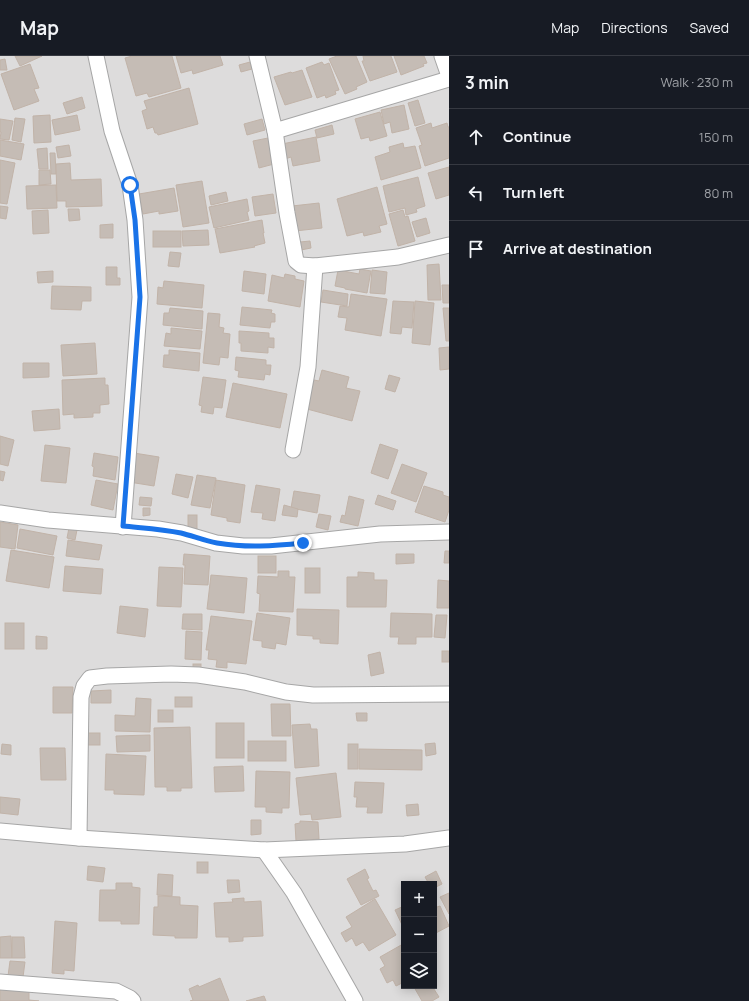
<!DOCTYPE html>
<html lang="en">
<head>
<meta charset="utf-8">
<style>
	body { margin:0; font-family:Manrope,sans-serif; background:#242831; color:#f1f3f6 }
	.controls { position:absolute; right:12px; bottom:12px; display:grid; overflow:hidden; border-radius:0px; box-shadow:0 2px 10px #0003 }
	.controls button { width:36px; height:36px; display:grid; place-items:center; padding:0; border:0; border-bottom:1px solid #363941; background:#171b24; color:#f1f3f6; font:20px sans-serif }
	.stop { position:absolute; width:12px; height:12px; margin:-9px; border:3px solid #1a73e8; border-radius:50%; background:#fff }
	.stop.end { background:#1a73e8; border-color:#fff; box-shadow:0 1px 4px #0008 }
	.list { margin:0; padding:0; list-style:none }
	h2 { display:flex; justify-content:space-between; align-items:center; height:52px; margin:0; padding:0 16px; font-size:17px }
	h2 small { font-size:13px; font-weight:400; color:#9ea1a6 }
	.list li { display:grid; grid-template-columns:26px 1fr auto; gap:12px; align-items:center; box-sizing:border-box; height:56px; padding:0 16px; border-top:1px solid #363941 }
	.list b { display:block; font-size:15px; white-space:nowrap }
	.list em { font-size:13px; font-style:normal; color:#9ea1a6 }
	.icon { flex:none; width:22px; height:22px; fill:none; stroke:currentColor; stroke-width:2; stroke-linecap:round; stroke-linejoin:round }
	.map { position:relative; flex:none; width:449px; height:945px; overflow:hidden }
	header { display:flex; align-items:center; gap:24px; box-sizing:border-box; height:56px; padding:0 20px; background:#171b24; border-bottom:1px solid #363941 }
	header strong { font-size:19px }
	nav { display:flex; gap:22px; margin-inline-start:auto; font-size:14px }
	main { display:flex }
	aside { flex:1; background:#171b24 }
	.map>svg:first-child { display:block }
</style>
</head>
<body>
<header>
<strong>Map</strong>
<nav><a>Map</a><a>Directions</a><a>Saved</a></nav>
</header>
<main>
<div class="map">
<svg width="449" height="945" viewBox="0 0 449 945">
	<rect width="100%" height="100%" fill="#f0ece5"/>
	<!-- residential -->
	<path fill="#dddcdc" fill-rule="evenodd" d="M0,0h449v945h-449zM404,828h30v102h-30z"/>
	<!-- building -->
	<g fill="#c5bcb5" stroke="#c1b3a8">
		<polygon points="15,0 42,0 20,10"/>
		<polygon points="132,0 172,0 181,32 149,41 147,37 136,40 125,2"/>
		<polygon points="176,0 220,0 223,9 193,18 192,14 181,17"/>
		<polygon points="337,0 356,0 367,26 356,31 357,33 345,38 329,3"/>
		<polygon points="363,0 391,0 397,16 370,25 362,5 364,5"/>
		<polygon points="394,0 424,0 427,7 423,8 424,10 401,19"/>
		<polygon points="5,3 7,14 0,14 0,4"/>
		<polygon points="250,6 252,13 241,16 239,9"/>
		<polygon points="322,6 324,9 329,7 339,34 335,35 336,38 326,42 325,39 317,42 306,12"/>
		<polygon points="30,8 39,32 34,33 39,45 14,54 1,18"/>
		<polygon points="302,14 312,41 285,49 274,21 291,16 292,17"/>
		<polygon points="189,32 198,68 158,79 157,77 155,77 153,71 147,73 142,55 147,53 144,45"/>
		<polygon points="82,41 85,52 67,58 63,47"/>
		<polygon points="418,44 425,67 415,70 408,47"/>
		<polygon points="404,49 409,73 392,77 390,66 384,68 381,54"/>
		<polygon points="380,56 387,80 370,85 369,81 361,83 355,63"/>
		<polygon points="50,59 51,86 34,87 33,60"/>
		<polygon points="77,59 80,74 55,79 52,64"/>
		<polygon points="15,62 25,63 21,86 12,84"/>
		<polygon points="0,63 13,65 9,84 0,83 1,76 0,76"/>
		<polygon points="262,63 265,74 247,79 244,68"/>
		<polygon points="431,67 432,72 447,67 448,71 449,71 449,102 425,110 419,90 422,89 416,72"/>
		<polygon points="332,69 334,78 317,82 315,74"/>
		<polygon points="316,81 320,105 293,110 291,101 285,103 282,88"/>
		<polygon points="268,82 274,108 259,112 253,85"/>
		<polygon points="0,84 24,88 21,104 0,100"/>
		<polygon points="403,87 404,92 415,90 421,112 381,124 375,101 390,96 389,91"/>
		<polygon points="69,89 71,100 58,102 56,91"/>
		<polygon points="47,92 48,113 39,113 37,93"/>
		<polygon points="50,97 55,97 56,118 51,118"/>
		<polygon points="0,104 15,107 7,148 0,147"/>
		<polygon points="70,107 71,124 101,123 102,150 66,151 66,145 57,145 56,108"/>
		<polygon points="449,111 449,139 436,143 428,117"/>
		<polygon points="39,114 50,114 51,128 39,129"/>
		<polygon points="418,121 425,150 416,153 417,156 406,159 405,152 389,156 383,130"/>
		<polygon points="202,125 209,167 183,171 176,129"/>
		<polygon points="56,129 57,152 27,153 26,130"/>
		<polygon points="377,131 387,168 379,170 381,176 364,180 363,176 347,180 337,143"/>
		<polygon points="174,132 178,155 159,158 159,155 143,158 139,138"/>
		<polygon points="226,136 228,145 211,149 209,140"/>
		<polygon points="273,138 276,157 255,160 252,141"/>
		<polygon points="247,143 249,155 247,156 249,164 214,172 209,151"/>
		<polygon points="319,147 322,172 295,175 292,150"/>
		<polygon points="0,150 8,151 6,163 0,162"/>
		<polygon points="68,153 79,153 80,164 69,165"/>
		<polygon points="48,154 49,177 33,178 32,155"/>
		<polygon points="403,154 405,161 408,160 415,185 398,190 389,158"/>
		<polygon points="426,162 430,177 417,181 412,166"/>
		<polygon points="262,164 264,177 263,177 265,187 254,190 255,191 220,197 215,173"/>
		<polygon points="113,168 113,182 100,182 100,169"/>
		<polygon points="208,174 209,189 183,190 182,175"/>
		<rect x="153" y="175" width="28" height="16"/>
		<polygon points="310,185 311,192 301,194 300,186"/>
		<polygon points="170,196 181,197 179,211 168,210"/>
		<polygon points="439,208 441,244 428,244 427,209"/>
		<polygon points="106,211 117,211 117,222 120,222 120,229 106,229"/>
		<polygon points="360,213 371,215 367,237 345,233 345,232 335,230 338,214 359,218"/>
		<polygon points="372,214 387,216 385,238 370,237"/>
		<polygon points="53,215 53,226 38,227 37,216"/>
		<polygon points="244,215 266,218 264,238 242,235"/>
		<polygon points="285,218 295,220 295,223 304,225 300,251 268,245 272,219 284,222"/>
		<polygon points="164,225 204,229 202,252 157,248 158,231 163,232"/>
		<polygon points="442,229 449,229 449,247 443,247"/>
		<polygon points="52,230 91,231 91,245 82,245 81,254 51,253"/>
		<polygon points="323,234 348,238 347,250 321,246"/>
		<polygon points="351,238 387,243 381,280 345,274 347,262 338,261 340,250 349,251"/>
		<polygon points="393,245 414,246 412,272 402,271 401,278 390,277"/>
		<polygon points="415,245 434,247 430,289 412,287"/>
		<polygon points="242,251 272,254 271,257 275,258 275,266 271,266 270,272 240,269"/>
		<polygon points="170,252 203,255 202,273 163,269 164,257 169,257"/>
		<polygon points="443,252 449,252 449,285 446,285"/>
		<polygon points="208,257 220,258 219,271 224,272 223,277 230,278 228,302 220,301 219,309 203,307"/>
		<polygon points="171,272 202,275 200,293 164,290 166,277 171,278"/>
		<polygon points="239,275 269,277 269,282 274,282 274,292 268,291 268,297 241,295 241,287 239,287"/>
		<polygon points="95,287 97,318 63,320 61,289"/>
		<polygon points="449,291 449,313 440,314 439,292"/>
		<polygon points="169,294 200,297 199,315 163,311 164,299 169,299"/>
		<polygon points="236,301 266,304 266,309 271,309 270,319 265,318 264,324 238,321 239,315 235,314"/>
		<polygon points="23,307 49,307 49,321 23,322"/>
		<polygon points="322,314 349,321 346,332 360,335 352,365 307,353 314,324 319,325"/>
		<polygon points="389,319 400,322 395,336 385,333"/>
		<polygon points="203,321 226,324 222,352 214,351 213,358 201,356 202,350 199,349"/>
		<polygon points="105,322 105,329 108,329 109,348 100,349 100,357 93,357 93,361 74,362 74,358 63,359 62,324"/>
		<polygon points="233,327 287,338 280,372 226,361"/>
		<polygon points="59,353 60,373 34,375 32,355"/>
		<polygon points="0,380 14,384 8,410 0,408"/>
		<polygon points="380,388 398,394 388,423 371,417"/>
		<polygon points="45,389 70,392 66,427 41,425"/>
		<polygon points="94,397 118,401 115,424 93,420 94,411 92,410"/>
		<polygon points="134,397 159,401 154,430 129,426"/>
		<polygon points="402,408 427,417 416,446 391,437"/>
		<polygon points="0,415 5,416 3,425 0,424"/>
		<polygon points="176,418 193,421 188,442 172,438"/>
		<polygon points="197,419 216,422 210,452 191,449"/>
		<polygon points="96,424 118,428 113,454 91,449"/>
		<polygon points="216,424 245,429 240,467 227,465 227,462 211,459"/>
		<polygon points="256,429 280,433 275,465 262,463 263,457 251,456"/>
		<polygon points="424,430 443,436 443,439 449,441 449,454 445,466 415,456"/>
		<polygon points="294,435 320,439 317,457 291,452"/>
		<polygon points="378,439 396,445 393,454 375,448"/>
		<polygon points="349,440 364,444 358,470 340,466 342,459 345,460"/>
		<polygon points="140,441 152,442 151,450 139,449"/>
		<polygon points="284,449 298,453 297,461 282,459"/>
		<polygon points="143,452 150,452 150,459 143,460"/>
		<polygon points="319,458 331,460 328,474 316,471"/>
		<rect x="188" y="459" width="9" height="14"/>
		<polygon points="0,466 18,469 15,493 0,491"/>
		<polygon points="69,472 77,474 75,484 67,482"/>
		<polygon points="20,473 57,480 53,499 17,492"/>
		<polygon points="68,484 102,489 99,504 66,500"/>
		<polygon points="11,494 54,501 49,532 6,525"/>
		<polygon points="445,495 449,495 449,507 444,507"/>
		<polygon points="184,498 210,500 208,529 184,528 185,509 183,509"/>
		<polygon points="396,498 414,498 414,507 396,508"/>
		<rect x="258" y="500" width="18" height="17"/>
		<polygon points="65,510 103,513 101,538 63,535"/>
		<polygon points="159,511 183,512 181,551 157,550"/>
		<rect x="305" y="512" width="15" height="25"/>
		<polygon points="278,515 289,515 289,521 295,521 293,556 259,555 260,538 257,537 258,520 278,521"/>
		<polygon points="358,516 374,517 374,524 387,524 386,551 347,551 347,521 358,521"/>
		<polygon points="211,519 247,522 244,557 207,553"/>
		<polygon points="438,524 449,525 449,552 437,552"/>
		<polygon points="120,550 148,553 145,581 117,577"/>
		<polygon points="297,553 339,554 338,588 320,587 320,583 313,583 313,580 297,579"/>
		<polygon points="257,557 290,562 286,589 276,587 275,593 262,591 262,585 253,584"/>
		<polygon points="391,557 432,558 432,581 416,581 416,588 398,588 399,581 390,581"/>
		<polygon points="183,558 202,558 202,574 182,573"/>
		<polygon points="436,559 447,559 445,582 434,581"/>
		<polygon points="211,560 252,565 246,608 227,606 227,612 216,611 217,604 208,603 209,594 206,594"/>
		<rect x="5" y="567" width="19" height="26"/>
		<polygon points="186,575 202,576 201,604 185,603"/>
		<polygon points="36,580 47,581 47,593 36,593"/>
		<rect x="442" y="595" width="7" height="11"/>
		<polygon points="380,596 384,617 371,620 368,599"/>
		<rect x="193" y="608" width="8" height="6"/>
		<polygon points="53,631 73,631 72,657 53,657"/>
		<polygon points="111,634 111,647 91,647 91,635"/>
		<rect x="175" y="641" width="17" height="10"/>
		<polygon points="136,642 151,643 150,676 115,675 115,659 135,660"/>
		<polygon points="271,648 290,648 291,680 272,680"/>
		<rect x="158" y="654" width="15" height="12"/>
		<polygon points="356,657 367,657 367,665 357,665"/>
		<rect x="216" y="667" width="28" height="35"/>
		<polygon points="310,668 311,673 317,673 319,710 295,712 292,669"/>
		<polygon points="190,671 192,732 181,732 181,735 167,735 167,731 155,731 154,672"/>
		<rect x="86" y="677" width="14" height="12"/>
		<polygon points="150,679 150,695 117,696 116,680"/>
		<rect x="248" y="685" width="38" height="20"/>
		<polygon points="435,687 436,698 426,700 425,688"/>
		<polygon points="2,688 11,689 11,699 1,698"/>
		<rect x="348" y="688" width="10" height="25"/>
		<polygon points="40,692 65,692 66,724 41,724"/>
		<polygon points="359,693 422,694 422,714 359,713"/>
		<polygon points="106,698 146,700 144,739 114,738 114,734 105,734"/>
		<polygon points="243,710 244,735 215,736 214,711"/>
		<polygon points="256,715 290,716 289,752 282,752 282,757 266,756 266,751 255,751"/>
		<polygon points="336,717 341,761 312,764 311,758 300,759 296,722"/>
		<polygon points="355,726 384,727 382,757 367,757 368,751 356,751 357,741 354,741"/>
		<polygon points="0,741 20,743 18,759 0,757"/>
		<polygon points="418,748 419,759 407,760 406,749"/>
		<polygon points="251,764 261,764 261,778 251,779"/>
		<polygon points="300,765 318,766 319,783 296,785 295,768 300,767"/>
		<rect x="197" y="806" width="11" height="11"/>
		<polygon points="88,810 105,812 103,826 87,824"/>
		<polygon points="365,813 369,822 367,823 373,835 376,834 379,840 361,849 347,823"/>
		<polygon points="436,815 442,828 434,832 434,828 429,828 425,821"/>
		<polygon points="158,818 173,819 172,840 157,839"/>
		<polygon points="227,824 239,824 240,836 228,837"/>
		<polygon points="116,827 132,827 132,831 140,832 139,868 121,868 121,865 99,865 100,834 116,834"/>
		<polygon points="449,837 449,858 440,841"/>
		<polygon points="158,840 180,841 180,849 198,850 197,882 175,882 175,880 153,879 154,851 158,851"/>
		<polygon points="244,842 244,846 261,845 263,880 243,881 243,885 229,886 229,881 216,881 214,847 233,846 232,843"/>
		<polygon points="375,843 396,879 369,895 363,886 356,890 352,882 346,886 341,877 352,871 346,861"/>
		<polygon points="404,850 404,873 395,854"/>
		<polygon points="440,850 449,870 434,878 434,852"/>
		<polygon points="55,865 77,867 74,915 64,914 64,918 52,917"/>
		<polygon points="11,880 12,902 0,902 0,881"/>
		<polygon points="12,881 24,881 25,902 12,902"/>
		<polygon points="403,888 404,926 396,930 393,924 387,927 380,913 385,910 380,901"/>
		<polygon points="10,905 25,906 23,921 8,920"/>
		<polygon points="220,922 229,945 190,945 193,944 189,933 198,929 199,931"/>
		<polygon points="415,930 432,930 439,941 432,945 422,945 414,931"/>
		<polygon points="0,933 29,935 29,944 39,945 0,945"/>
		<polygon points="264,940 266,945 246,945"/>
	</g>
	<g fill="none" stroke-linecap="round" stroke-linejoin="round">
		<!-- minor casing -->
		<g stroke="#a6a6a6" stroke-width="17">
			<g id="minor">
				<polyline points="96,0 112,75 130,129 135,164 140,241 123,471"/>
				<polyline points="257,0 275,75 287,157 296,205 301,209 315,210 343,207 398,201 449,189"/>
				<polyline points="442,0 449,20"/>
				<polyline points="275,75 449,23"/>
				<polyline points="293,394 308,311 315,210"/>
				<polyline points="0,457 48,464 158,473 182,477 216,487 243,490 271,490 380,478 449,476"/>
				<polyline points="0,775 79,782 264,794 405,788 449,782"/>
				<polyline points="79,782 81,641 84,630 90,622 107,620 171,618 198,619 245,626 286,636 313,639 449,638"/>
				<polyline points="264,794 294,837 355,945"/>
				<polyline points="0,926 116,935 130,942 133,945"/>
			</g>
		</g>
		<!-- minor -->
		<use href="#minor" stroke="#fff" stroke-width="15"/>
	</g>
	<g fill="none" stroke-linecap="round" stroke-linejoin="round">
		<!-- route -->
		<path stroke="#1a73e8" stroke-width="5" d="M130,129l5,35 5,77 -17,229c19,2 39,3 58,7 12,3 24,8 36,10 29,5 57,3 86,0"/>
	</g>
</svg>
<div class="controls">
<button>+</button>
<button>−</button>
<button><svg class="icon" aria-label="layers" viewBox="0 0 24 24"><path d="M12 4l9 5-9 5-9-5zM3 14l9 5 9-5"/></svg></button>
</div>
<div class="stop" style="left:130px;top:129px"></div>
<div class="stop end" style="left:303px;top:487px"></div>
</div>
<aside>
<h2>3 min<small>Walk · 230 m</small></h2>
<ul class="list">
<li><svg class="icon" aria-label="ahead" viewBox="0 0 24 24"><path d="M12 20V5M6 11l6-6 6 6"/></svg><div><b>Continue</b></div><em>150 m</em></li>
<li><svg class="icon" aria-label="left" viewBox="0 0 24 24"><path d="M17 20v-9H6M10 6l-5 5 5 5"/></svg><div><b>Turn left</b></div><em>80 m</em></li>
<li><svg class="icon" aria-label="arrive" viewBox="0 0 24 24"><path d="M6 21V4h12l-3 4 3 4H6"/></svg><div><b>Arrive at destination</b></div></li>
</ul>
</aside>
</main>
</body>
</html>
